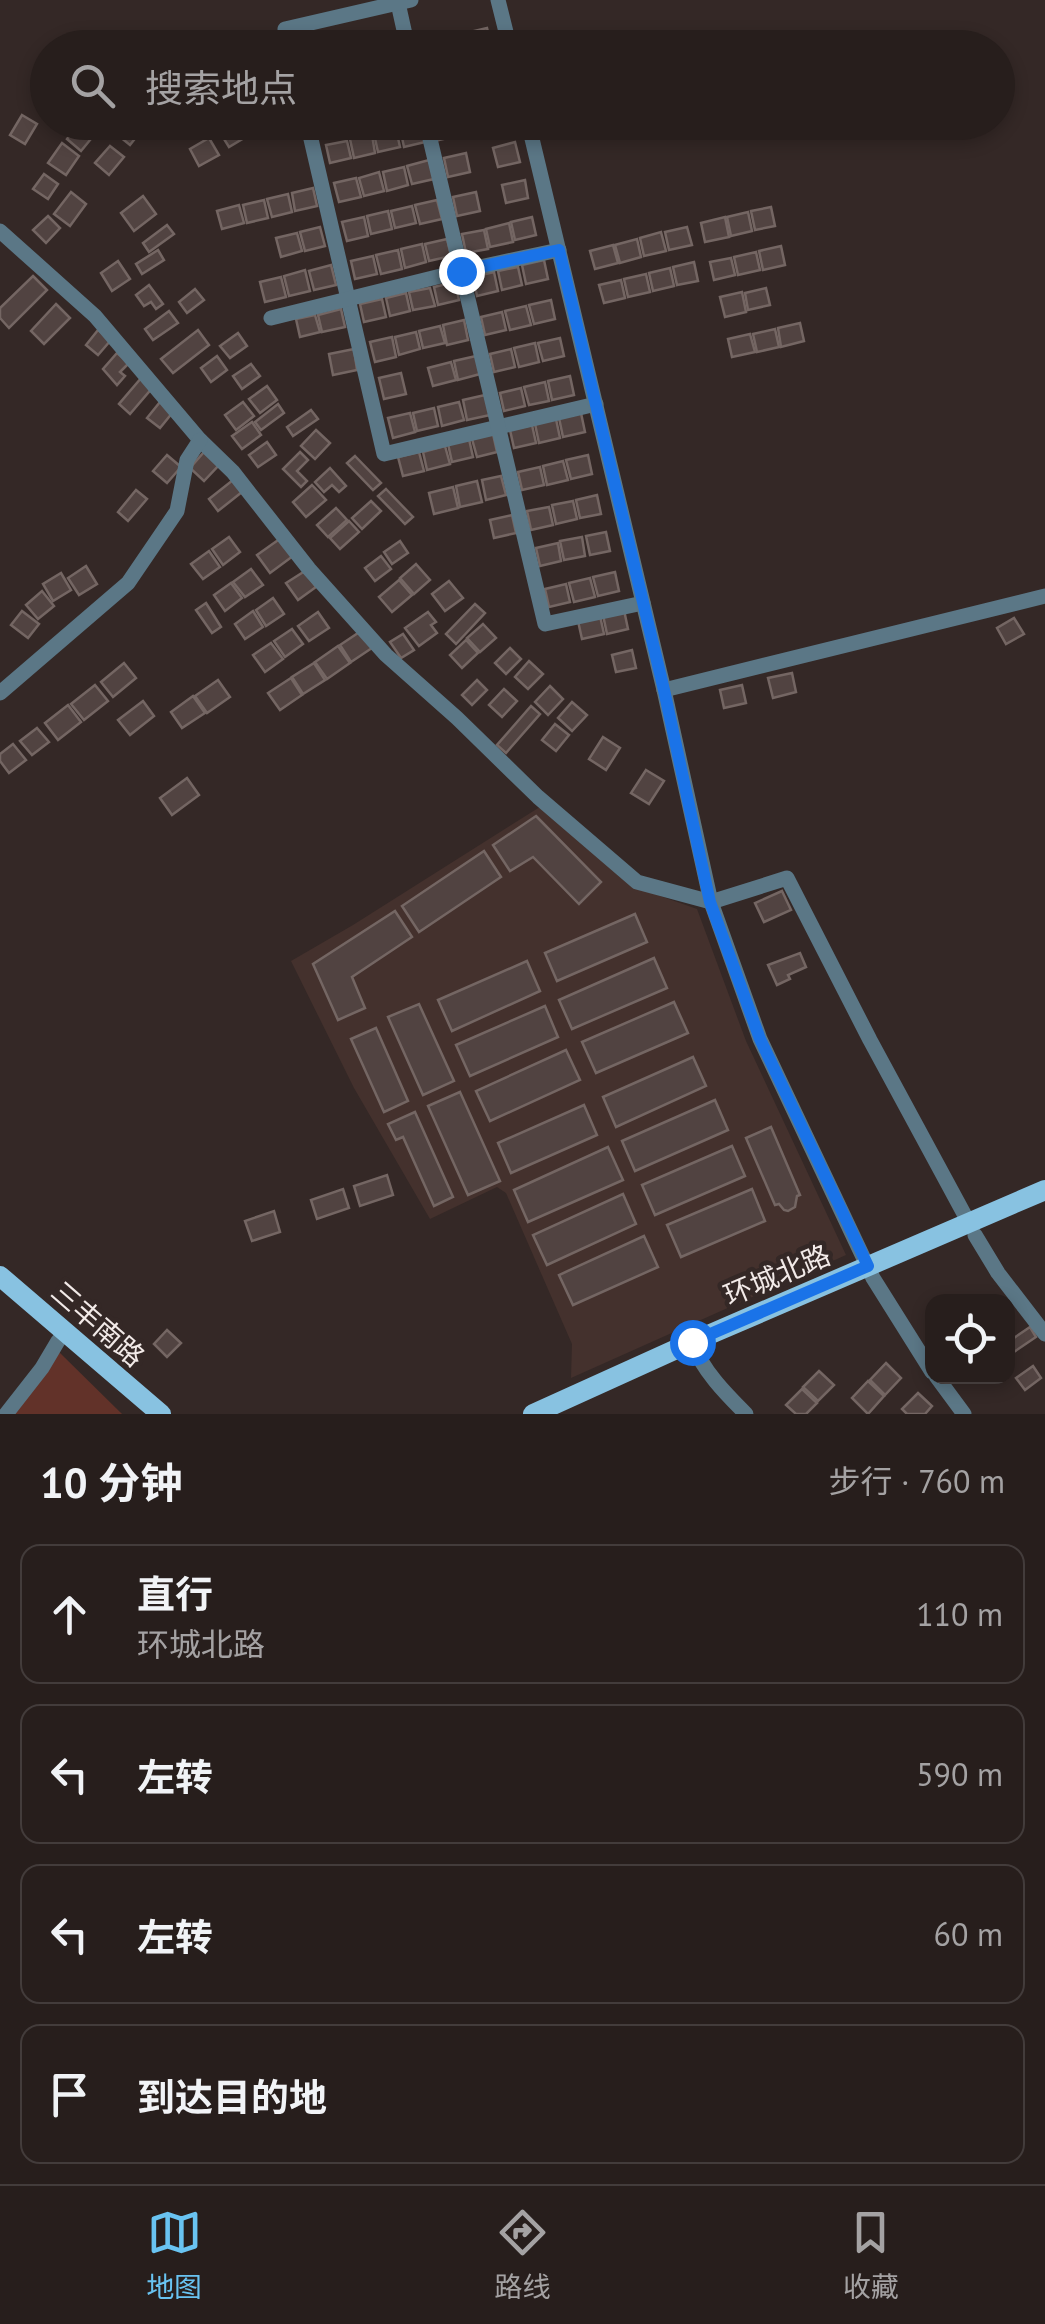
<!DOCTYPE html>
<html lang="zh">
<head>
<meta charset="utf-8">
<style>
	body { margin:0; font-family:"PT Sans","Noto Sans SC",sans-serif; background:#332b29; color:#f1f3f6 }
	.controls { position:absolute; right:30px; bottom:30px; display:grid; overflow:hidden; border-radius:20px; box-shadow:0 5px 15px #0003 }
	.controls button { width:90px; height:90px; display:grid; place-items:center; padding:0; border:0; border-bottom:2px solid #433c3b; background:#271e1c; color:#f1f3f6; font:50px sans-serif }
	.stop { position:absolute; width:30px; height:30px; margin:-22px; border:8px solid #1a73e8; border-radius:50%; background:#fff }
	.stop.end { background:#1a73e8; border-color:#fff; box-shadow:0 2px 10px #0008 }
	.list { margin:0; padding:0; list-style:none }
	h2 { display:flex; justify-content:space-between; align-items:center; height:130px; margin:0; padding:0 40px; font-size:42px }
	h2 small { font-size:32px; font-weight:400; color:#a4a2a3 }
	.list li { display:grid; grid-template-columns:65px 1fr auto; gap:30px; align-items:center; box-sizing:border-box; height:140px; margin:0 20px 20px; padding:0 20px; border:2px solid #433c3b; border-radius:20px }
	.list b { display:block; font-size:38px; white-space:nowrap }
	.list p { margin:0; font-size:32px; white-space:nowrap; color:#a4a2a3 }
	.list em { font-size:32px; font-style:normal; color:#a4a2a3 }
	.icon { flex:none; width:55px; height:55px; fill:none; stroke:currentColor; stroke-width:2; stroke-linecap:round; stroke-linejoin:round }
	.map { position:relative; flex:none; width:1045px; height:1414px; overflow:hidden }
	.search { position:absolute; background:#271e1c; box-shadow:0 5px 15px #0003; left:30px; right:30px; top:30px; height:110px; display:flex; align-items:center; gap:25px; box-sizing:border-box; padding:0 35px; border-radius:55px; color:#a4a2a3; font-size:38px }
	.sheet { height:770px; background:#271e1c }
	nav { display:flex; justify-content:space-around; align-items:center; box-sizing:border-box; height:140px; border-top:2px solid #433c3b; background:#271e1c; font-size:28px; color:#a4a2a3 }
	nav a { display:grid; justify-items:center; gap:5px }
	nav .on { color:#69c3f1 }
	.map>svg:first-child { display:block }
</style>
</head>
<body>
<div class="map">
<svg width="1045" height="1414" viewBox="0 0 1045 1414">
	<rect width="100%" height="100%" fill="#342826"/>
	<!-- built -->
	<polygon fill="#44312d" points="543,805 632,886 697,909 746,1041 846,1255 571,1378 572,1344 506,1193 497,1187 430,1219 354,1088 291,961 353,925"/>
	<!-- green -->
	<polygon fill="#623229" points="59,1352 122,1414 14,1414"/>
	<!-- building -->
	<g fill="#514341" stroke="#746663" stroke-width="2.5">
		<polygon points="487,28 492,47 470,48 466,33"/>
		<polygon points="22,115 37,124 25,144 10,135"/>
		<polygon points="80,122 95,134 81,151 67,139"/>
		<polygon points="122,122 148,122 130,145 114,132"/>
		<polygon points="233,122 241,122 249,135 229,147 219,131"/>
		<polygon points="435,122 458,122 461,135 439,140"/>
		<polygon points="421,123 425,142 404,147 400,128"/>
		<polygon points="396,129 400,147 378,152 374,134"/>
		<polygon points="372,135 375,153 354,158 350,139"/>
		<polygon points="209,138 219,155 199,166 190,149"/>
		<polygon points="347,141 351,158 330,163 326,145"/>
		<polygon points="515,142 520,162 498,167 493,148"/>
		<polygon points="62,143 79,156 66,175 48,163"/>
		<polygon points="110,146 124,157 109,175 95,163"/>
		<polygon points="466,153 470,172 448,177 444,158"/>
		<polygon points="429,160 434,179 412,184 407,166"/>
		<polygon points="404,167 408,185 387,191 383,172"/>
		<polygon points="379,172 384,191 364,196 359,178"/>
		<polygon points="44,174 58,184 48,199 33,189"/>
		<polygon points="356,178 361,197 339,202 334,183"/>
		<polygon points="525,180 528,198 506,203 502,185"/>
		<polygon points="313,188 317,206 295,211 292,193"/>
		<polygon points="71,192 86,204 70,226 54,214"/>
		<polygon points="476,192 480,211 457,216 453,197"/>
		<polygon points="288,194 292,212 272,217 267,199"/>
		<polygon points="143,196 156,214 134,231 121,213"/>
		<polygon points="264,200 268,218 247,223 243,205"/>
		<polygon points="437,200 442,219 420,224 415,205"/>
		<polygon points="239,205 244,223 222,229 217,211"/>
		<polygon points="412,206 416,223 395,228 391,211"/>
		<polygon points="771,207 775,226 755,230 751,211"/>
		<polygon points="388,211 392,229 371,234 367,216"/>
		<polygon points="748,212 752,231 731,236 727,217"/>
		<polygon points="48,216 60,228 46,243 33,230"/>
		<polygon points="364,217 368,236 347,241 342,222"/>
		<polygon points="532,217 536,235 515,240 511,222"/>
		<polygon points="725,217 729,237 705,242 701,223"/>
		<polygon points="509,223 513,242 490,247 486,229"/>
		<polygon points="167,225 174,234 149,252 143,243"/>
		<polygon points="320,227 325,246 305,251 300,232"/>
		<polygon points="687,227 692,245 669,250 665,232"/>
		<polygon points="484,230 488,249 466,253 462,234"/>
		<polygon points="661,232 666,251 644,256 640,238"/>
		<polygon points="297,233 302,251 281,257 276,238"/>
		<polygon points="447,239 451,256 429,261 425,244"/>
		<polygon points="637,239 641,257 620,263 615,245"/>
		<polygon points="422,244 426,262 405,268 401,249"/>
		<polygon points="613,245 618,263 595,269 590,251"/>
		<polygon points="781,246 785,265 763,270 759,251"/>
		<polygon points="158,250 164,260 142,274 136,264"/>
		<polygon points="398,250 402,269 381,274 376,255"/>
		<polygon points="756,252 760,270 738,275 734,257"/>
		<polygon points="373,256 377,274 355,279 351,261"/>
		<polygon points="731,258 735,275 714,280 710,262"/>
		<polygon points="544,260 548,279 526,284 522,265"/>
		<polygon points="118,261 130,279 112,291 101,273"/>
		<polygon points="694,262 698,281 677,285 673,267"/>
		<polygon points="331,265 336,285 314,290 309,271"/>
		<polygon points="518,267 522,285 502,290 498,271"/>
		<polygon points="670,268 674,286 653,291 649,273"/>
		<polygon points="305,270 310,291 289,296 284,276"/>
		<polygon points="494,272 498,291 477,296 473,277"/>
		<polygon points="646,274 650,292 628,297 624,279"/>
		<polygon points="33,276 47,290 9,328 0,318 0,308"/>
		<polygon points="281,277 286,297 265,302 260,282"/>
		<polygon points="621,280 625,298 604,303 599,285"/>
		<polygon points="455,282 459,300 438,305 434,287"/>
		<polygon points="149,285 163,304 156,309 151,302 144,306 136,295"/>
		<polygon points="430,288 435,306 413,310 409,292"/>
		<polygon points="766,288 770,305 748,310 745,293"/>
		<polygon points="195,289 204,300 187,313 179,302"/>
		<polygon points="742,292 746,312 725,317 720,297"/>
		<polygon points="406,293 410,311 390,316 386,298"/>
		<polygon points="382,299 386,317 364,322 360,304"/>
		<polygon points="551,300 555,319 534,324 529,305"/>
		<polygon points="56,304 70,318 44,344 31,331"/>
		<polygon points="526,306 531,325 510,330 505,311"/>
		<polygon points="341,309 345,327 322,332 318,315"/>
		<polygon points="169,311 178,323 153,340 145,329"/>
		<polygon points="502,312 506,330 485,335 481,317"/>
		<polygon points="315,315 320,332 300,337 296,319"/>
		<polygon points="464,320 468,340 447,345 443,325"/>
		<polygon points="800,323 804,341 781,347 778,328"/>
		<polygon points="440,326 445,343 423,348 419,331"/>
		<polygon points="775,329 779,347 757,352 753,334"/>
		<polygon points="98,330 111,340 98,355 86,345"/>
		<polygon points="198,330 209,345 173,373 161,359"/>
		<polygon points="416,332 420,349 399,355 395,337"/>
		<polygon points="238,333 247,346 230,358 220,346"/>
		<polygon points="750,334 755,352 732,357 728,339"/>
		<polygon points="392,337 396,357 375,362 370,342"/>
		<polygon points="560,338 564,356 543,361 538,343"/>
		<polygon points="535,343 539,362 519,367 514,348"/>
		<polygon points="354,349 357,370 333,375 329,354"/>
		<polygon points="511,349 515,367 494,372 490,354"/>
		<polygon points="117,353 129,363 120,372 125,376 117,385 103,369"/>
		<polygon points="217,356 227,370 211,382 201,368"/>
		<polygon points="476,356 480,374 458,380 454,361"/>
		<polygon points="451,362 456,380 433,386 428,368"/>
		<polygon points="251,364 260,376 242,389 233,376"/>
		<polygon points="401,373 406,394 384,399 379,378"/>
		<polygon points="570,376 574,395 552,400 548,381"/>
		<polygon points="142,377 153,387 130,414 119,404"/>
		<polygon points="545,382 549,401 529,405 524,387"/>
		<polygon points="267,386 277,400 260,413 249,399"/>
		<polygon points="521,388 525,406 504,411 500,393"/>
		<polygon points="485,395 490,415 467,420 463,400"/>
		<polygon points="160,402 173,412 160,428 147,418"/>
		<polygon points="243,402 254,416 236,430 225,415"/>
		<polygon points="459,402 464,420 442,426 438,407"/>
		<polygon points="278,404 284,413 261,430 255,422"/>
		<polygon points="434,408 438,426 417,431 413,413"/>
		<polygon points="311,410 318,419 293,436 287,427"/>
		<polygon points="410,413 415,432 393,438 388,418"/>
		<polygon points="581,413 585,432 563,437 559,418"/>
		<polygon points="556,419 560,438 539,443 535,424"/>
		<polygon points="252,422 261,435 242,449 232,436"/>
		<polygon points="532,425 536,443 514,448 510,430"/>
		<polygon points="316,430 330,443 315,459 301,446"/>
		<polygon points="493,434 497,452 477,457 472,439"/>
		<polygon points="469,439 473,457 452,462 448,444"/>
		<polygon points="267,442 276,455 258,467 249,455"/>
		<polygon points="445,446 450,464 427,470 423,452"/>
		<polygon points="204,452 219,465 204,481 190,468"/>
		<polygon points="300,452 308,460 297,471 307,481 301,487 283,469"/>
		<polygon points="419,452 424,471 403,476 398,457"/>
		<polygon points="167,455 181,467 167,483 153,471"/>
		<polygon points="588,455 592,474 571,479 566,460"/>
		<polygon points="355,456 381,483 373,490 347,463"/>
		<polygon points="563,461 568,480 547,485 543,466"/>
		<polygon points="540,467 544,485 522,490 518,472"/>
		<polygon points="330,468 346,486 339,492 332,485 324,492 315,482"/>
		<polygon points="501,476 506,495 486,500 482,480"/>
		<polygon points="233,480 242,492 218,511 209,499"/>
		<polygon points="477,481 482,502 460,507 456,486"/>
		<polygon points="312,485 326,500 306,517 293,502"/>
		<polygon points="453,487 458,508 434,514 429,493"/>
		<polygon points="386,489 413,517 405,524 378,496"/>
		<polygon points="136,490 147,499 128,521 118,512"/>
		<polygon points="597,495 601,514 580,518 576,500"/>
		<polygon points="371,501 381,511 362,529 352,518"/>
		<polygon points="573,501 577,519 556,524 552,505"/>
		<polygon points="549,507 553,525 531,530 527,511"/>
		<polygon points="336,508 347,520 328,537 317,525"/>
		<polygon points="512,515 516,533 494,538 490,520"/>
		<polygon points="349,521 359,532 340,549 330,538"/>
		<polygon points="606,532 610,551 590,555 586,536"/>
		<polygon points="229,537 240,552 223,565 212,549"/>
		<polygon points="582,537 585,556 564,560 560,541"/>
		<polygon points="281,538 293,556 270,573 257,555"/>
		<polygon points="400,541 408,553 392,564 384,552"/>
		<polygon points="558,543 561,561 540,566 536,548"/>
		<polygon points="209,551 220,567 203,579 191,564"/>
		<polygon points="381,556 391,569 375,581 365,568"/>
		<polygon points="416,564 430,580 414,594 400,578"/>
		<polygon points="86,566 97,584 79,595 68,578"/>
		<polygon points="251,569 263,585 245,597 233,582"/>
		<polygon points="305,571 316,587 298,600 286,583"/>
		<polygon points="615,572 619,591 598,596 593,577"/>
		<polygon points="61,573 71,590 53,601 43,584"/>
		<polygon points="590,578 595,597 574,602 569,583"/>
		<polygon points="399,580 412,595 392,612 379,597"/>
		<polygon points="449,581 463,598 445,611 432,594"/>
		<polygon points="231,583 242,598 225,611 214,595"/>
		<polygon points="566,584 570,602 549,607 545,589"/>
		<polygon points="42,591 54,606 38,619 26,605"/>
		<polygon points="273,598 284,614 266,626 256,610"/>
		<polygon points="206,603 221,627 212,633 196,610"/>
		<polygon points="475,604 485,613 456,644 446,634"/>
		<polygon points="624,610 628,629 607,634 603,615"/>
		<polygon points="22,611 39,624 28,638 11,625"/>
		<polygon points="253,611 263,627 245,639 235,624"/>
		<polygon points="318,612 329,628 309,641 298,626"/>
		<polygon points="428,612 436,622 431,625 437,633 419,646 405,628"/>
		<polygon points="600,616 604,634 582,639 578,621"/>
		<polygon points="1014,618 1024,634 1006,644 997,628"/>
		<polygon points="483,624 496,638 480,652 467,638"/>
		<polygon points="292,629 303,644 285,657 274,641"/>
		<polygon points="361,631 372,648 351,662 340,645"/>
		<polygon points="403,634 414,650 401,658 390,642"/>
		<polygon points="466,640 478,653 462,668 450,655"/>
		<polygon points="271,643 283,659 265,672 253,655"/>
		<polygon points="338,646 350,663 327,679 315,662"/>
		<polygon points="510,648 521,659 506,674 495,663"/>
		<polygon points="632,650 636,668 616,672 612,655"/>
		<polygon points="529,661 543,674 528,689 515,677"/>
		<polygon points="124,663 136,678 113,697 101,682"/>
		<polygon points="314,663 325,680 303,694 292,677"/>
		<polygon points="792,673 796,692 773,698 768,678"/>
		<polygon points="291,678 302,695 280,710 268,693"/>
		<polygon points="218,680 230,697 207,713 195,696"/>
		<polygon points="477,680 487,690 472,705 462,695"/>
		<polygon points="95,685 108,701 84,720 71,704"/>
		<polygon points="742,685 746,703 724,708 720,690"/>
		<polygon points="550,686 563,699 548,715 535,702"/>
		<polygon points="504,689 517,701 502,717 489,705"/>
		<polygon points="193,696 205,713 182,728 171,712"/>
		<polygon points="143,701 154,716 130,735 118,720"/>
		<polygon points="572,702 587,715 572,731 558,718"/>
		<polygon points="68,705 81,722 58,740 45,723"/>
		<polygon points="531,706 540,714 506,753 497,745"/>
		<polygon points="555,724 569,735 556,751 542,740"/>
		<polygon points="37,728 49,742 32,755 20,741"/>
		<polygon points="603,737 620,748 606,770 589,759"/>
		<polygon points="13,744 26,760 9,773 0,761 0,754"/>
		<polygon points="646,770 664,781 649,804 631,793"/>
		<polygon points="187,778 199,795 172,815 160,798"/>
		<polygon points="536,816 601,882 579,904 533,857 510,871 493,845"/>
		<polygon points="484,851 501,877 419,932 402,906"/>
		<polygon points="782,891 791,910 764,922 755,903"/>
		<polygon points="395,911 412,937 352,977 365,1008 338,1020 313,964"/>
		<polygon points="635,914 647,942 557,981 545,953"/>
		<polygon points="800,953 806,967 788,975 790,979 777,985 768,965"/>
		<polygon points="654,958 667,988 572,1029 559,1000"/>
		<polygon points="527,961 540,991 452,1031 438,1000"/>
		<polygon points="674,1002 688,1033 596,1073 582,1042"/>
		<polygon points="419,1004 454,1081 423,1095 388,1017"/>
		<polygon points="545,1006 558,1037 470,1076 456,1045"/>
		<polygon points="376,1028 408,1101 384,1112 351,1039"/>
		<polygon points="566,1050 580,1080 490,1121 476,1091"/>
		<polygon points="693,1057 706,1086 616,1127 603,1097"/>
		<polygon points="460,1092 500,1181 468,1195 428,1106"/>
		<polygon points="715,1100 728,1130 635,1171 622,1141"/>
		<polygon points="584,1105 597,1135 511,1173 498,1143"/>
		<polygon points="415,1112 453,1197 434,1206 403,1137 396,1140 388,1124"/>
		<polygon points="771,1127 800,1195 797,1196 795,1207 788,1211 784,1210 779,1204 775,1205 746,1138"/>
		<polygon points="732,1146 745,1176 655,1215 642,1185"/>
		<polygon points="608,1147 623,1180 528,1222 514,1190"/>
		<polygon points="387,1175 393,1195 360,1206 354,1186"/>
		<polygon points="343,1189 349,1208 317,1219 311,1200"/>
		<polygon points="752,1189 765,1221 681,1257 667,1225"/>
		<polygon points="623,1194 636,1224 547,1265 533,1235"/>
		<polygon points="274,1211 280,1232 252,1241 245,1221"/>
		<polygon points="644,1236 658,1267 573,1305 559,1275"/>
		<polygon points="1030,1327 1036,1337 1008,1356 1008,1342"/>
		<polygon points="167,1330 181,1343 167,1357 154,1344"/>
		<polygon points="886,1363 901,1378 885,1395 870,1380"/>
		<polygon points="1033,1366 1041,1378 1025,1390 1016,1378"/>
		<polygon points="819,1371 834,1385 818,1401 803,1387"/>
		<polygon points="868,1381 884,1396 868,1414 852,1398"/>
		<polygon points="802,1389 817,1403 806,1414 796,1414 786,1405"/>
		<polygon points="918,1393 932,1406 925,1414 907,1414 902,1409"/>
	</g>
	<g fill="none" stroke-linecap="round" stroke-linejoin="round">
		<!-- minor -->
		<g stroke="#5b7786" stroke-width="15">
			<polyline points="498,0 510,48"/>
			<polyline points="398,3 408,48"/>
			<polyline points="290,48 285,29 411,0"/>
			<polyline points="307,122 384,454 596,404"/>
			<polyline points="426,122 545,624 643,603"/>
			<polyline points="528,122 664,690 711,902 760,1039 873,1278 932,1372"/>
			<polyline points="0,231 95,316 200,440 233,472 309,569 386,655 457,718 538,797 637,882 711,902 787,878 870,1040 969,1223"/>
			<polyline points="271,318 461,271 559,250"/>
			<polyline points="664,690 1045,596"/>
			<polyline points="0,693 128,583 177,511 187,460 200,440"/>
			<polyline points="975,1235 998,1273 1045,1334"/>
			<path d="M692,1342c10,28 34,52 54,72"/>
			<polyline points="936,1376 964,1414"/>
			<polyline points="6,1414 42,1368 58,1341"/>
		</g>
		<!-- major -->
		<g stroke="#88c2e1" stroke-width="20">
			<polyline points="0,1276 161,1414"/>
			<polyline points="533,1414 692,1342 1045,1190"/>
		</g>
	</g>
	<g fill="none" stroke-linecap="round" stroke-linejoin="round">
		<!-- route -->
		<polyline stroke="#1a73e8" stroke-width="12" points="461,271 559,250 664,690 710,902 760,1039 868,1266 692,1342"/>
	</g>
	<g text-anchor="middle" stroke-width="9" stroke-linejoin="round" paint-order="stroke">
		<!-- street labels -->
		<g font-size="28" fill="#f2eae8" stroke="#342826">
			<text transform="translate(777 1275) rotate(-23)" y="10">环城北路</text>
			<text transform="translate(98 1324) rotate(41)" y="10">三丰南路</text>
		</g>
	</g>
</svg>
<div class="controls">
<button><svg class="icon" aria-label="locate" viewBox="0 0 24 24"><circle cx="12" cy="12" r="6"/><path d="M12 2v4M12 18v4M2 12h4M18 12h4"/></svg></button>
</div>
<div class="stop" style="left:692px;top:1342px"></div>
<div class="stop end" style="left:461px;top:271px"></div>
<div class="search"><svg class="icon" aria-label="search" viewBox="0 0 24 24"><circle cx="10" cy="10" r="6"/><path d="M15 15l6 6"/></svg>搜索地点</div>
</div>
<section class="sheet">
<h2>10 分钟<small>步行 · 760 m</small></h2>
<ul class="list">
<li><svg class="icon" aria-label="ahead" viewBox="0 0 24 24"><path d="M12 20V5M6 11l6-6 6 6"/></svg><div><b>直行</b><p>环城北路</p></div><em>110 m</em></li>
<li><svg class="icon" aria-label="left" viewBox="0 0 24 24"><path d="M17 20v-9H6M10 6l-5 5 5 5"/></svg><div><b>左转</b></div><em>590 m</em></li>
<li><svg class="icon" aria-label="left" viewBox="0 0 24 24"><path d="M17 20v-9H6M10 6l-5 5 5 5"/></svg><div><b>左转</b></div><em>60 m</em></li>
<li><svg class="icon" aria-label="arrive" viewBox="0 0 24 24"><path d="M6 21V4h12l-3 4 3 4H6"/></svg><div><b>到达目的地</b></div></li>
</ul>
</section>
<nav>
<a class="on"><svg class="icon" aria-label="map" viewBox="0 0 24 24"><path d="M3 6l6-2 6 2 6-2v14l-6 2-6-2-6 2zM9 4v14M15 6v14"/></svg>地图</a>
<a><svg class="icon" aria-label="directions" viewBox="0 0 24 24"><path d="M12 3l9 9-9 9-9-9zM9 14v-3h6M13 9l2 2-2 2"/></svg>路线</a>
<a><svg class="icon" aria-label="saved" viewBox="0 0 24 24"><path d="M7 4h10v16l-5-4-5 4z"/></svg>收藏</a>
</nav>
</body>
</html>
